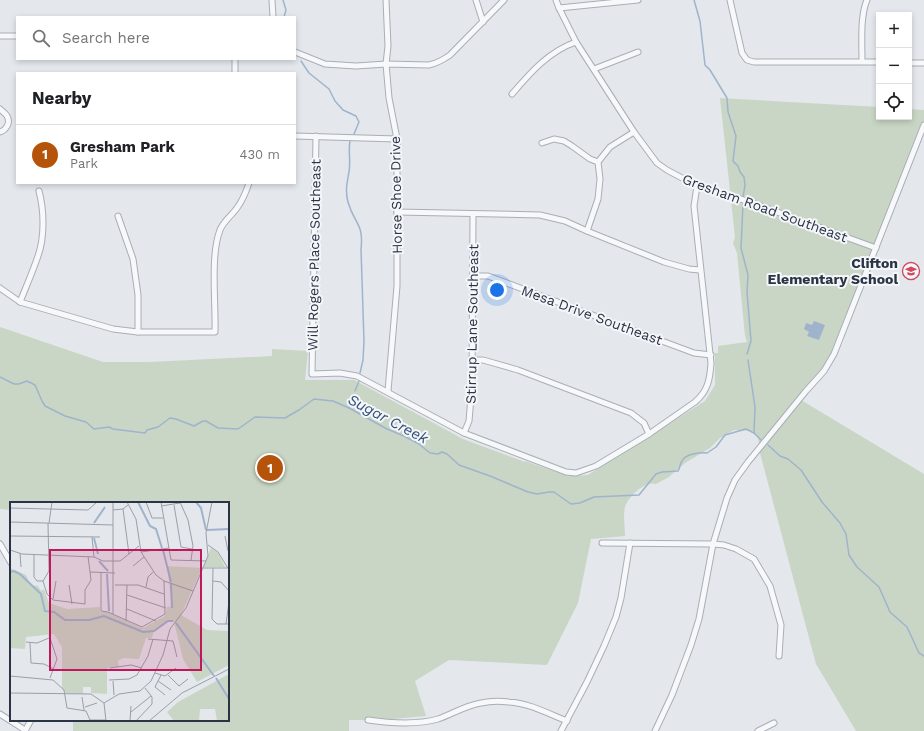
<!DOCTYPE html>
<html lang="en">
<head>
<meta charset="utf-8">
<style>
	body { margin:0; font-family:"Work Sans",sans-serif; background:#f6f6f6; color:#202124 }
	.controls { position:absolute; right:12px; top:12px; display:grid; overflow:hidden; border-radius:0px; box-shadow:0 2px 6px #0003 }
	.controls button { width:36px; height:36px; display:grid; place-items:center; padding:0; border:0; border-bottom:1px solid #e0e0e0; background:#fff; color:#202124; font:20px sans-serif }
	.you { position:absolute; left:497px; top:290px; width:14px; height:14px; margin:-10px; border:3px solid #fff; border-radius:50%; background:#1a73e8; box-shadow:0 0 0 6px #1a73e833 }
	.badge { display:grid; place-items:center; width:26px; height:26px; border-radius:50%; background:#b45309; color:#fff; font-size:13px; font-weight:700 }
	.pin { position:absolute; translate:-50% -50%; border:2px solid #fff; box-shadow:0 1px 4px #0006 }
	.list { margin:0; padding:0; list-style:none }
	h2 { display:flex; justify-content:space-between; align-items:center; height:52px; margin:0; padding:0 16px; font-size:17px }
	h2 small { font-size:13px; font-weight:400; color:#757577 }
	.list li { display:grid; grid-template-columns:26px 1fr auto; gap:12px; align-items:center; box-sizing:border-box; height:60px; padding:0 16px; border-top:1px solid #e0e0e0 }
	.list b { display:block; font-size:15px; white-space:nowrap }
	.list p { margin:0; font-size:13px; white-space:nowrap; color:#757577 }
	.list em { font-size:13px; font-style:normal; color:#757577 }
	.icon { flex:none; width:22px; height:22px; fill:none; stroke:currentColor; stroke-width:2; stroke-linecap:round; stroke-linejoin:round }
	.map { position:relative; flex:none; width:924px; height:731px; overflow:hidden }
	.search { position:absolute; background:#fff; box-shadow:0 2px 6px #0003; left:16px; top:16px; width:280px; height:44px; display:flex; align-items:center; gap:10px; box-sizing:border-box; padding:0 14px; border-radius:0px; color:#757577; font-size:15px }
	.panel { position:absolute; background:#fff; box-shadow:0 2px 6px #0003; left:16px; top:72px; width:280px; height:112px; border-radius:0px }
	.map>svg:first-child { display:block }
</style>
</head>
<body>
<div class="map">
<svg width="924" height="731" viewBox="0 0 924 731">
	<rect width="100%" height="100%" fill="#e4e7ec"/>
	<!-- green -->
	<path fill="#c9d6c5" d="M720,98l159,9v10h30v-8l15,1v19l-93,233 -30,38 123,74v257h-68l-40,-67 -56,-211 -2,-16 -5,-6 -19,-1 -14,8 -10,10 -25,15 -16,14 -13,7c-11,-4 -28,13 -31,23 -2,9 0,20 0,29l-34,3 -13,64 -31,62 -98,-5 -34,21 11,35 -45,4h-32v11h-276v-11h155v-217h-217v7l-11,-1v-182l103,35h47l122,-6v-7l36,2 -3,29h49l109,59 62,23v-1l43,15 20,-1 117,-74 10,-16v-32h3v-7l29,-4 -2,-6 -8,-83 -4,-10 2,-6z"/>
	<!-- water -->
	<polygon fill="#9fb4cc" points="814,321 825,325 819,340 807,336 809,332 804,329 806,323 812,325"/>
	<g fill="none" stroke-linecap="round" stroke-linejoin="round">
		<!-- stream -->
		<g stroke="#9fb4cc" stroke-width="1.5">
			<polyline points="283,0 286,10 284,17"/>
			<polyline points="694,0 700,21 705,65 710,70 727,98 728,112 736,136 733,161 738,166 740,172 744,177 745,185 743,197"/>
			<polyline points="301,61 309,73 329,89 335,101 343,110 356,116 359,122 354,134"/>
			<path d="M350,141c-2,10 1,21 -1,31 -2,11 -4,19 -1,30 6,22 16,21 13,47l3,92 -1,19 -3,13"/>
			<polyline points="743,204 741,248 748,275 747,292 751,341 747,354"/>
			<polyline points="748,360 755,407 754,433"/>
			<path d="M0,377l14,7h5l8,-3 8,4 7,16 3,5 20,10 21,6 8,7 15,-2 4,2 32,4 2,-3 11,-3 12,-9 6,1 18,7 9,-5h3l12,7 20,1 17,-12 30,1 14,-8 15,-11 19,2 16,7 38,21 17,7 15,8 11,9 8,1 4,-2 5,2 12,11 31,11 38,16 9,2 12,-2h5l17,12 9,-1 14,-6 45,-2 17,-21 6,-2 16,-1c2,-3 2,-7 4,-10 3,-7 18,-9 25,-8l9,-6 9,-12 21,-6 8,4 7,7"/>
			<polyline points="355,391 359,381"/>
			<polyline points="349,408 353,396"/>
			<polyline points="768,445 780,456 788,459 801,470 822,502 840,523 846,534 849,555 857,567 879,587 890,612 907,627 919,653 924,656"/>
		</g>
		<!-- minor casing -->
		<g stroke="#a9aeb7" stroke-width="7">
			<g id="minor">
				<polyline points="272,0 273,17"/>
				<polyline points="386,0 388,46 386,64 389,98 397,139 397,286 388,391"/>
				<polyline points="476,0 483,22"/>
				<polyline points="556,0 559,8 576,42 634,132 657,163 667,170 697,186 747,201 876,248"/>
				<polyline points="730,0 742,53 747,60 754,62 879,62"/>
				<polyline points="559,8 638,0"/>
				<polyline points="0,36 17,36"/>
				<path d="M295,52l30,12 31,2 30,-2 43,1c9,-2 14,-5 21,-10l54,-55"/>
				<path d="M862,61c0,-18 -2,-45 5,-61"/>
				<polyline points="909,63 924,63"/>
				<polyline points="594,69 638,52"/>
				<polyline points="235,73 235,59"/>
				<path d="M512,94c18,-21 37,-43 64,-52"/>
				<path d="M0,109c2,2 6,5 7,7 4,7 -1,14 -7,16"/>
				<polyline points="295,136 397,139"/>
				<path d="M316,136l-4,238 28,-1 17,3 107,57 102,39 10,1 20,-7 53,-32 46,-32c13,-11 15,-23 16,-39l-17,-157 3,-20"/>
				<polyline points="542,143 554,139 564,141 572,146 590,159 598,162"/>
				<polyline points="397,212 540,215 565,221 587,231 664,262 689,269 700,270"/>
				<polyline points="118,216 133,259 138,295 138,332"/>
				<polyline points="587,231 598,199 600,179 598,162 610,147 634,132"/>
				<polyline points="473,276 488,276 694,353 711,355"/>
				<path d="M0,288l20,14 93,27 25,3h77c1,-29 -5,-76 5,-102 3,-8 12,-15 17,-22 6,-8 9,-16 12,-25"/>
				<path d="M20,302c6,-15 13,-31 18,-46 7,-20 6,-46 1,-65"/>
				<polyline points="472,360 483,360 518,370 631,413 644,423 649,434"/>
				<polyline points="464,433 469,421 472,385 473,214"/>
				<polyline points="602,543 713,544 724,545 736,549 754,559 770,586 781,625 779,656"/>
				<polyline points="0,544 11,563"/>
				<polyline points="0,714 25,730"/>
				<path d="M368,720c21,3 49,5 70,-1 14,-5 29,-14 43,-16 9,-2 19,-2 28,-1 20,1 40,12 58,19"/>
				<polyline points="25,731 31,720"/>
				<polyline points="561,731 587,682 604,646 616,617 621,598 630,543"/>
				<polyline points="655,731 672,695 691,645 699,619 713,544 727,498 735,480 748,462 806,391 824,371 834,354 924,125"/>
				<polyline points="758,731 774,723"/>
			</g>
		</g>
		<!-- minor -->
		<use href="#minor" stroke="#f7f8fa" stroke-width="5"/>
	</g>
	<!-- icons -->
	<defs>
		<g id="school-ring" transform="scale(0.9)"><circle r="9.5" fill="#f4f6f9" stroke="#d1495b" stroke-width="1.5"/><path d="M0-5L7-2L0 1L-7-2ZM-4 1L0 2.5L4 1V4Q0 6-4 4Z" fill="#d1495b"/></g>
	</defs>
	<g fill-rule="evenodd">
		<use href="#school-ring" x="911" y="271"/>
	</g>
	<g text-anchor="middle" stroke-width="4" stroke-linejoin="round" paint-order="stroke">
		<!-- street labels -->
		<g font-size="14" fill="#2b3445" stroke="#f4f6f9">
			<text transform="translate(396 195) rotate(-91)" y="5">Horse Shoe Drive</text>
			<text transform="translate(765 208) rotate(20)" y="5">Gresham Road Southeast</text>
			<text transform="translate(314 255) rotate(-89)" y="5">Will Rogers Place Southeast</text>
			<text transform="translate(592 315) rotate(20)" y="5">Mesa Drive Southeast</text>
			<text transform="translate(472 324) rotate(-89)" y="5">Stirrup Lane Southeast</text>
		</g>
		<!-- poi labels -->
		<g font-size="14" font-weight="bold" fill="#2b3445" stroke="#f4f6f9" text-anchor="end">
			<text x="898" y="268">Clifton<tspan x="898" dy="16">Elementary School</tspan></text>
		</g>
		<!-- water labels -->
		<g font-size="15" font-style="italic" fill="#34527a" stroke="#f4f6f9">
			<text transform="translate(388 419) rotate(28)" y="5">Sugar Creek</text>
		</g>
	</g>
	<!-- overview -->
	<g transform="translate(10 502)">
		<rect width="219" height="219" fill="#e4e7ec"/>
		<path d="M201,46l7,5 7,14h-22zM157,64l35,2 -21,47 26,15 22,1v34l-32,17 -14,-23 -9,-37 -4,-2 -16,10 -2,8h-6l-7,21 -16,-1 -5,3 1,6 -12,1v26l-16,-1v-6h-8v6l3,1 -20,-1 -4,-5v-41l-8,-13 -28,3 -1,12 -15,-1v-80l16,7 5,10 7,1 3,5 3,-2 5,14 18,6 33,-2v5h8l35,16 22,-12 2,-9 5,-1zM219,172v47h-12l-2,-12h-15l-1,12h-25l-7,-9 11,-10z" fill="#c9d6c5"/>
		<path fill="none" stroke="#9fb4cc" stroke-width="2" d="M128,0l12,24 6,3 6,19M186,0l5,6 5,22M84,21l11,-16M197,28l22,-1M84,36l4,16M153,48l8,32M89,59l9,10M0,70l4,-1 6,3 21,20 4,17 9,1 11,8h24l15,-4 39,16 11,-1 14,-10h5M97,72l2,37M161,82l1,24M166,121l38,53M206,176l13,21"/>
		<path fill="none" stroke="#9a9fa9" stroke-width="1" d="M117,0l9,17 5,33 15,23 8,6 29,10M136,0l6,16h11M151,0l10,58 35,1M170,0l8,18 5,26 -2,14M164,3l7,42 11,2M151,4l19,-3M0,6l78,2 9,-8M113,7l6,45M103,8l10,-1 5,-4M0,20l103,3M39,21l3,-21M0,34l90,1M215,34l3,15M82,35l2,20M198,43l10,7 11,18M0,48l12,4 72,3 9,4h17l19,-15M131,50l28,-4M10,51l1,14M24,52v23l3,4h6l6,-10 -1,-48M123,64l11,-9M192,66h25M203,66l-1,51 5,5h12M80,70l25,1M91,70v39l7,1 34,15 23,-13 -1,-33M33,79l4,13 6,6 32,4v-14l6,-10 -3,-24M203,79l8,1 8,9M59,83l3,19M105,83h23l26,9M136,85l2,-10 5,-5M117,93l39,13M43,97l3,-18M117,107l29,12M103,112v-112M116,119l1,-36M216,122l3,-22M39,133l8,24 -7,19M138,137l25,2 4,16M16,140l11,1 12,-5M20,141l1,20 13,1 10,5M100,166l21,-3 11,3M145,171l10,3 11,-8M151,173l-6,12 10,8M158,173l11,11 9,-7M0,174l43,4 11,10 3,18 19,3 4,9h16M99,178l20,-1 8,-4 11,-19 5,-17M103,179l1,14M148,179l13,9M0,191l81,1 13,9 2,18M72,195l2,13M94,201l15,-9 21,-3 11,-10 12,-26 7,-26 16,-21 22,-52 -2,-23 6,-31M75,205l12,-4M121,210l20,-16M120,219l1,-15M126,219l16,-17v-7l-7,-9M139,219l33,-28 47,-24"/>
		<path fill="#c2185b" fill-opacity="0.15" stroke="#c2185b" stroke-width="2" d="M40,48h151v120h-151z"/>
		<rect width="219" height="219" fill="none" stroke="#2b3445" stroke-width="2"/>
	</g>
</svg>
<div class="controls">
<button>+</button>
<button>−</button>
<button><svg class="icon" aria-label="locate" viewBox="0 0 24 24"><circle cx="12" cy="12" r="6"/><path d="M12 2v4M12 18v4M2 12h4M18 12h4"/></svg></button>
</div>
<div class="you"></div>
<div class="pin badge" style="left:270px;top:468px">1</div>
<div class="search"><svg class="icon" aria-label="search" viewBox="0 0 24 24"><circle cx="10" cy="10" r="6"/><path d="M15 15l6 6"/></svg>Search here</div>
<section class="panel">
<h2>Nearby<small></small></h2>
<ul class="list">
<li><span class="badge">1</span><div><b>Gresham Park</b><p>Park</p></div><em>430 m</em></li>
</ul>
</section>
</div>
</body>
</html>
